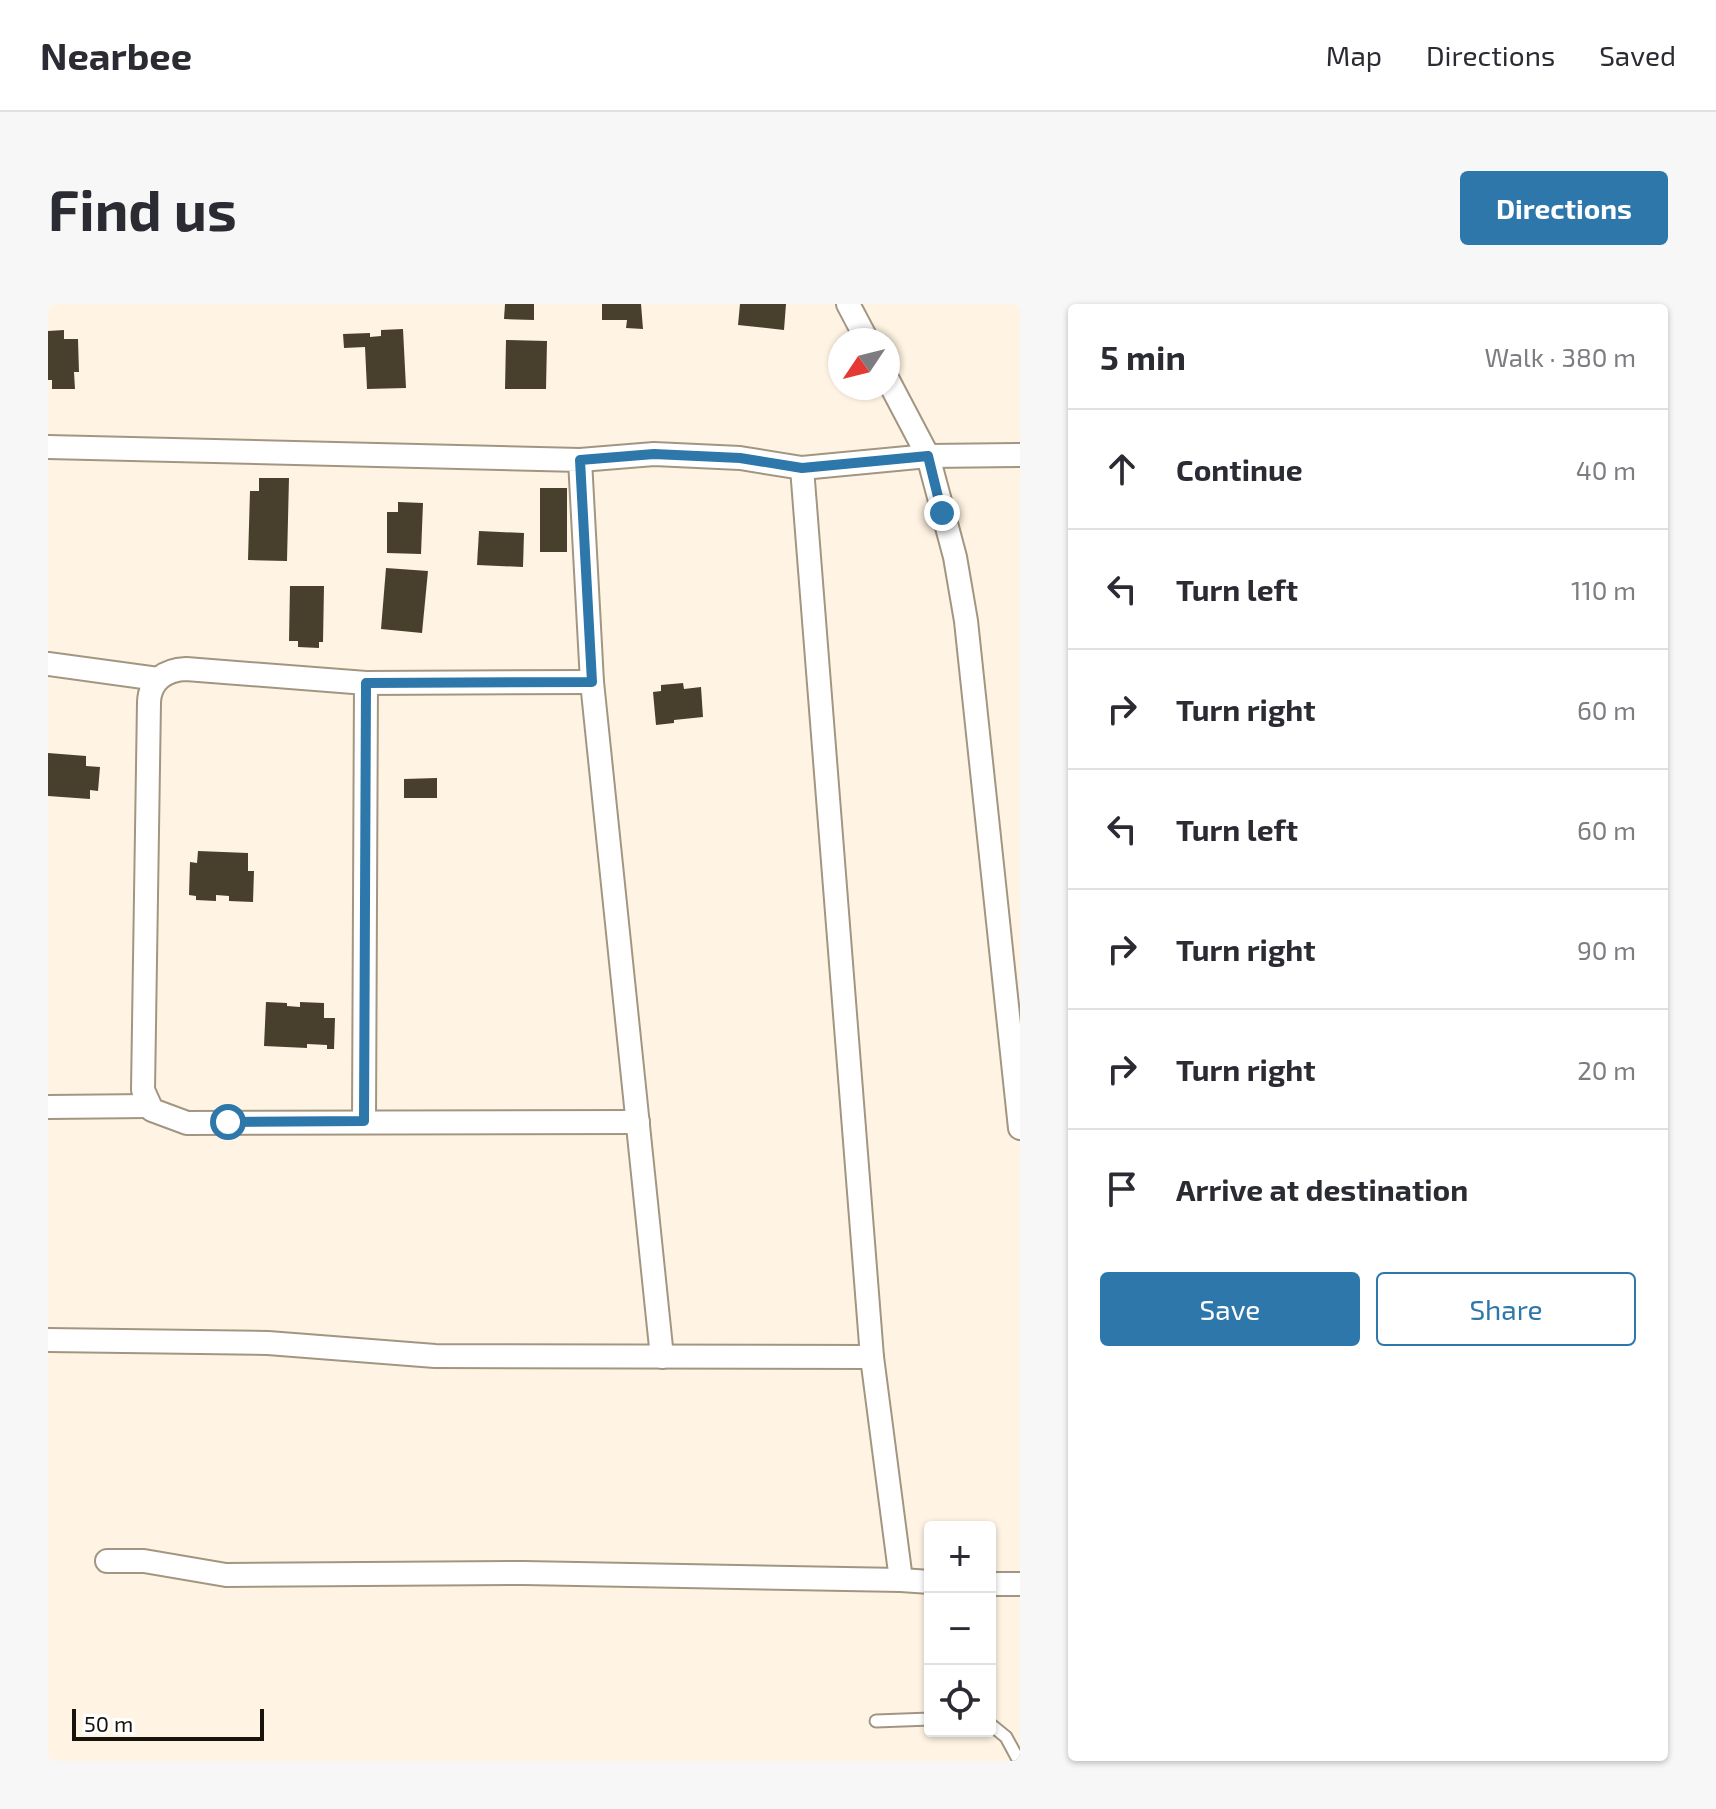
<!DOCTYPE html>
<html lang="en">
<head>
<meta charset="utf-8">
<style>
	body { margin:0; font-family:"Exo 2",sans-serif; background:#f7f7f7; color:#2b2b33 }
	.controls { position:absolute; right:24px; bottom:24px; display:grid; overflow:hidden; border-radius:8px; box-shadow:0 2px 6px #0004 }
	.controls button { width:72px; height:72px; display:grid; place-items:center; padding:0; border:0; border-bottom:2px solid #e1e1e2; background:#fff; color:#2b2b33; font:40px sans-serif }
	.compass { position:absolute; left:780px; top:24px; width:72px; height:72px; border-radius:50%; background:#fff; box-shadow:0 2px 6px #0004; rotate:235deg }
	.scale { position:absolute; left:24px; bottom:20px; width:192px; box-sizing:border-box; padding-left:8px; border:4px solid #18140c; border-top:0; font-size:22px; line-height:28px; white-space:nowrap; color:#18140c; -webkit-text-stroke:6px #fff; paint-order:stroke }
	.stop { position:absolute; width:24px; height:24px; margin:-18px; border:6px solid #2e77ab; border-radius:50%; background:#fff }
	.stop.end { background:#2e77ab; border-color:#fff; box-shadow:0 2px 8px #0008 }
	.list { margin:0; padding:0; list-style:none }
	h2 { display:flex; justify-content:space-between; align-items:center; height:104px; margin:0; padding:0 32px; font-size:34px }
	h2 small { font-size:26px; font-weight:400; color:#7c7c81 }
	.list li { display:grid; grid-template-columns:52px 1fr auto; gap:24px; align-items:center; box-sizing:border-box; height:120px; padding:0 32px; border-top:2px solid #e1e1e2 }
	.list b { display:block; font-size:30px; white-space:nowrap }
	.list em { font-size:26px; font-style:normal; color:#7c7c81 }
	.actions { display:flex; gap:16px; padding:24px 32px }
	.actions a { flex:1; padding:18px 0; border:2px solid #2e77ab; border-radius:8px; text-align:center; font-size:28px; color:#2e77ab }
	.actions .main { background:#2e77ab; color:#fff }
	.icon { flex:none; width:44px; height:44px; fill:none; stroke:currentColor; stroke-width:2; stroke-linecap:round; stroke-linejoin:round }
	.map { position:relative; flex:none; width:972px; height:1457px; overflow:hidden; border-radius:8px }
	header { display:flex; align-items:center; gap:48px; box-sizing:border-box; height:112px; padding:0 40px; background:#fff; border-bottom:2px solid #e1e1e2 }
	header strong { font-size:38px }
	nav { display:flex; gap:44px; margin-inline-start:auto; font-size:28px }
	.intro { display:flex; align-items:center; justify-content:space-between; box-sizing:border-box; height:192px; padding:0 48px }
	h1 { margin:0; font-size:56px }
	.button { padding:20px 36px; border-radius:8px; background:#2e77ab; color:#fff; font-size:28px; font-weight:700 }
	main { display:flex; gap:48px; padding:0 48px }
	aside { flex:1; background:#fff; border-radius:8px; box-shadow:0 2px 6px #0004 }
	.map>svg:first-child { display:block }
</style>
</head>
<body>
<header>
<strong>Nearbee</strong>
<nav><a>Map</a><a>Directions</a><a>Saved</a></nav>
</header>
<div class="intro"><h1>Find us</h1><a class="button">Directions</a></div>
<main>
<div class="map">
<svg width="972" height="1457" viewBox="0 0 972 1457">
	<rect width="100%" height="100%" fill="#fff4e3"/>
	<!-- building -->
	<g fill="#493f2d">
		<polygon points="457,0 486,0 486,16 456,15"/>
		<polygon points="554,0 593,0 595,25 578,24 579,16 554,16"/>
		<polygon points="692,0 738,0 736,26 690,21"/>
		<polygon points="355,25 358,84 319,85 317,43 296,44 295,30 322,29 322,33 333,32 333,26"/>
		<polygon points="16,26 16,35 30,35 31,68 26,68 27,85 4,85 4,76 0,76 0,27"/>
		<polygon points="458,36 499,37 498,85 457,85"/>
		<polygon points="211,174 241,174 239,257 200,256 202,187 211,187"/>
		<rect x="492" y="184" width="27" height="64"/>
		<polygon points="350,198 375,199 373,250 339,249 339,208 350,208"/>
		<polygon points="431,227 476,229 475,263 429,261"/>
		<polygon points="338,264 380,267 374,329 333,325"/>
		<polygon points="242,282 276,282 275,338 271,338 271,344 250,343 250,337 241,337"/>
		<polygon points="635,379 636,385 653,383 655,413 626,416 626,419 608,421 605,388 613,387 613,381"/>
		<polygon points="0,449 38,452 38,462 52,463 50,487 42,486 42,495 0,492"/>
		<polygon points="389,474 389,494 356,494 356,475"/>
		<polygon points="150,547 200,549 200,567 206,567 205,598 181,597 181,592 168,591 168,597 148,596 148,592 141,591 142,558 149,559"/>
		<polygon points="218,698 239,699 239,702 252,703 252,698 276,699 276,714 287,714 286,745 279,745 279,741 259,740 259,744 216,742"/>
	</g>
	<g fill="none" stroke-linecap="round" stroke-linejoin="round">
		<!-- lane casing -->
		<g stroke="#a29682" stroke-width="15">
			<g id="lane">
				<polyline points="828,1417 882,1415"/>
				<polyline points="942,1420 958,1433 971,1457"/>
			</g>
		</g>
		<!-- street casing -->
		<g stroke="#a29682" stroke-width="26">
			<g id="street">
				<polyline points="800,0 819,36"/>
				<polyline points="840,76 880,152 907,253 918,317 972,824"/>
				<polyline points="0,143 532,156 544,378 614,1053"/>
				<polyline points="532,156 606,150 692,154 754,164 880,152 972,151"/>
				<polyline points="754,164 824,1053"/>
				<polyline points="0,360 110,375"/>
				<path d="M544,378l-226,1 -180,-14c-21,1 -36,11 -37,33l-6,388 9,20 35,13 451,-1"/>
				<polyline points="0,803 101,802"/>
				<polyline points="316,817 318,379"/>
				<polyline points="0,1036 220,1039 387,1052 824,1053 853,1276 882,1278"/>
				<polyline points="59,1257 96,1257 178,1271 476,1269 853,1276"/>
				<polyline points="942,1280 972,1280"/>
			</g>
		</g>
		<!-- lane -->
		<use href="#lane" stroke="#fff" stroke-width="11"/>
		<!-- street -->
		<use href="#street" stroke="#fff" stroke-width="22"/>
	</g>
	<g fill="none" stroke-linecap="round" stroke-linejoin="round">
		<!-- route -->
		<polyline stroke="#2e77ab" stroke-width="10" points="180,818 316,817 318,379 544,378 532,156 606,150 692,154 754,164 880,152 894,209"/>
	</g>
</svg>
<div class="controls">
<button>+</button>
<button>−</button>
<button><svg class="icon" aria-label="locate" viewBox="0 0 24 24"><circle cx="12" cy="12" r="6"/><path d="M12 2v4M12 18v4M2 12h4M18 12h4"/></svg></button>
</div>
<svg class="compass" viewBox="-18 -18 36 36"><path d="M0-13l5 13h-10z" fill="#e53935"/><path d="M0 13l5-13h-10z" fill="#7c7c81"/></svg>
<div class="scale">50 m</div>
<div class="stop" style="left:180px;top:818px"></div>
<div class="stop end" style="left:894px;top:209px"></div>
</div>
<aside>
<h2>5 min<small>Walk · 380 m</small></h2>
<ul class="list">
<li><svg class="icon" aria-label="ahead" viewBox="0 0 24 24"><path d="M12 20V5M6 11l6-6 6 6"/></svg><div><b>Continue</b></div><em>40 m</em></li>
<li><svg class="icon" aria-label="left" viewBox="0 0 24 24"><path d="M17 20v-9H6M10 6l-5 5 5 5"/></svg><div><b>Turn left</b></div><em>110 m</em></li>
<li><svg class="icon" aria-label="right" viewBox="0 0 24 24"><path d="M7 20v-9h11M14 6l5 5-5 5"/></svg><div><b>Turn right</b></div><em>60 m</em></li>
<li><svg class="icon" aria-label="left" viewBox="0 0 24 24"><path d="M17 20v-9H6M10 6l-5 5 5 5"/></svg><div><b>Turn left</b></div><em>60 m</em></li>
<li><svg class="icon" aria-label="right" viewBox="0 0 24 24"><path d="M7 20v-9h11M14 6l5 5-5 5"/></svg><div><b>Turn right</b></div><em>90 m</em></li>
<li><svg class="icon" aria-label="right" viewBox="0 0 24 24"><path d="M7 20v-9h11M14 6l5 5-5 5"/></svg><div><b>Turn right</b></div><em>20 m</em></li>
<li><svg class="icon" aria-label="arrive" viewBox="0 0 24 24"><path d="M6 21V4h12l-3 4 3 4H6"/></svg><div><b>Arrive at destination</b></div></li>
</ul>
<div class="actions"><a class="main">Save</a><a>Share</a></div>
</aside>
</main>
</body>
</html>
